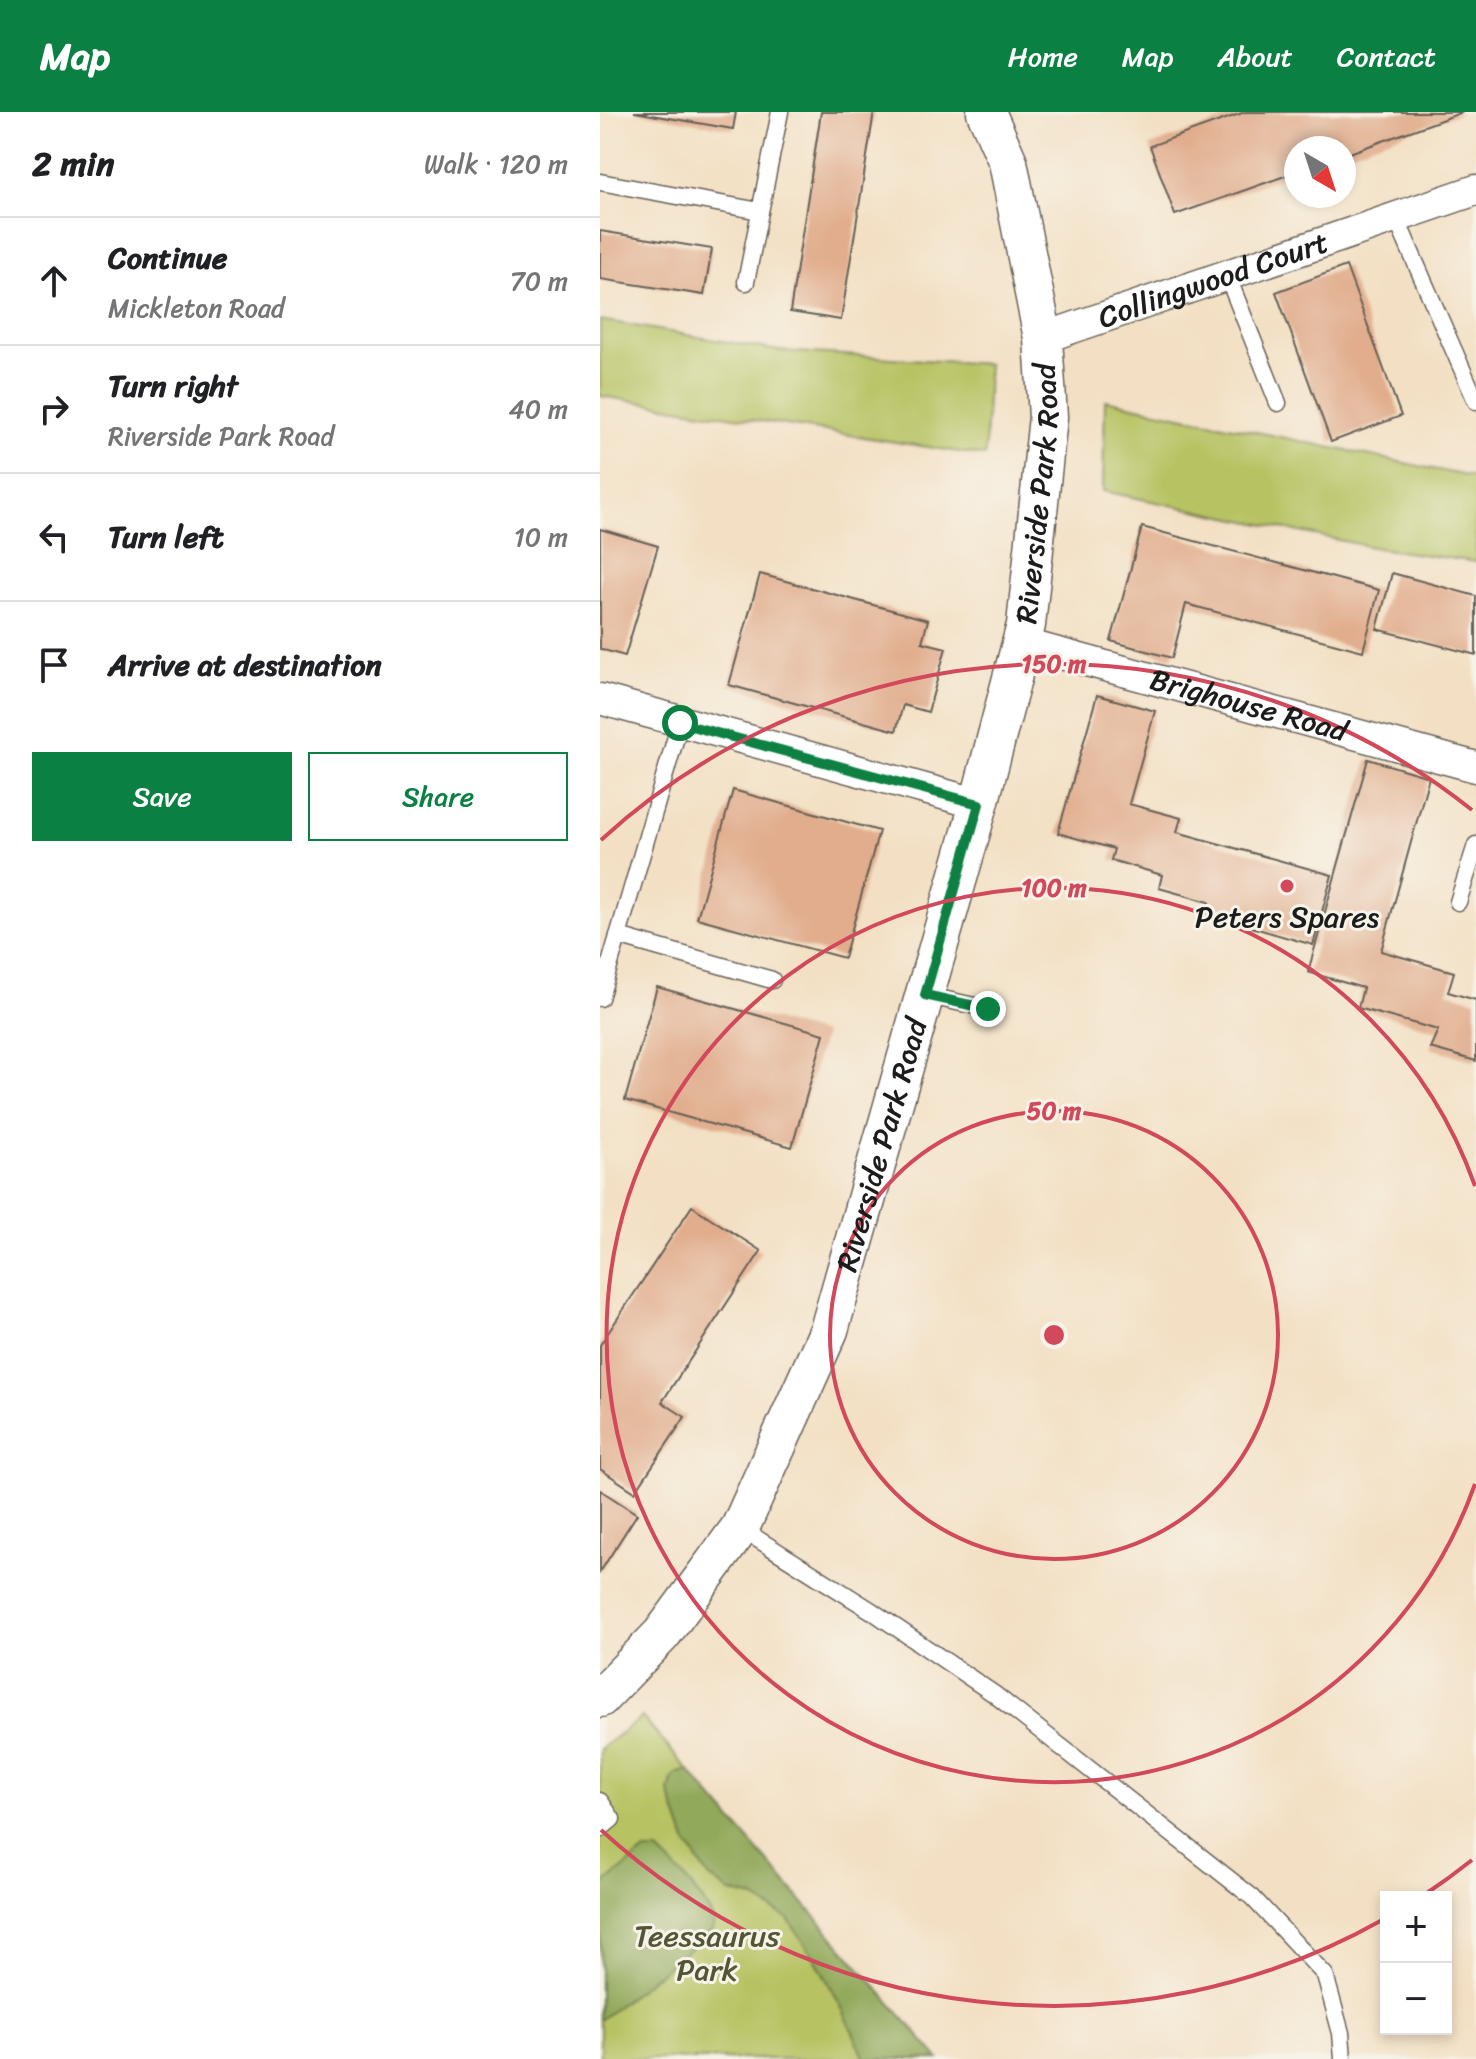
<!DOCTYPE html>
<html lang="en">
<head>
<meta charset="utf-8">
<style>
	body { margin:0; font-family:Sriracha,sans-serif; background:#f6f6f6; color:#202124 }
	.controls { position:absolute; right:24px; bottom:24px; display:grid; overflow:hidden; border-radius:0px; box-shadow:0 4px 12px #0003 }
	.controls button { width:72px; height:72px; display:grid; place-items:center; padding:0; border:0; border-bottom:2px solid #e0e0e0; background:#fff; color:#202124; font:40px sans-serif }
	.compass { position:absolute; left:684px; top:24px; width:72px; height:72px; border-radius:50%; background:#fff; box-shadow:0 4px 12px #0003; rotate:141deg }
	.stop { position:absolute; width:24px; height:24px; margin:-18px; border:6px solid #0b8043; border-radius:50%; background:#fff }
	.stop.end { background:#0b8043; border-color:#fff; box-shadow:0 2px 8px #0008 }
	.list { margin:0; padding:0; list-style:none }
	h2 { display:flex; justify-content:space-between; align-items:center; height:104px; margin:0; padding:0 32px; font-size:34px }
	h2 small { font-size:26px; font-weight:400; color:#757577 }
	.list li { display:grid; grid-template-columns:52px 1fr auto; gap:24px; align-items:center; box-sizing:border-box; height:128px; padding:0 32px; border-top:2px solid #e0e0e0 }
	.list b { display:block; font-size:30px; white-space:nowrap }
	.list p { margin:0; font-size:26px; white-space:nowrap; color:#757577 }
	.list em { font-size:26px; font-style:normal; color:#757577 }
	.actions { display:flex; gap:16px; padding:24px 32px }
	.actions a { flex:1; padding:18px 0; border:2px solid #0b8043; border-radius:0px; text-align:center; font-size:28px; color:#0b8043 }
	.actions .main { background:#0b8043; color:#fff }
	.icon { flex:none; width:44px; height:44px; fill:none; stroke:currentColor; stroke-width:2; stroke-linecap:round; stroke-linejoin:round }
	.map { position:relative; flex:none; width:876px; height:1947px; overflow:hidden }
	header { display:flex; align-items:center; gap:48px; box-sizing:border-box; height:112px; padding:0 40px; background:#0b8043; color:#fff }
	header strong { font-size:38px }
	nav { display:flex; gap:44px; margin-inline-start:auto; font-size:28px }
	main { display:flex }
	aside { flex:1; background:#fff }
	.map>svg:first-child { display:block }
</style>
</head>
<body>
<header>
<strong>Map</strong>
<nav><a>Home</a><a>Map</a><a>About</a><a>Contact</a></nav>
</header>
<main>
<aside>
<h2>2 min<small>Walk · 120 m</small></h2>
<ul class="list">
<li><svg class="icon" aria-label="ahead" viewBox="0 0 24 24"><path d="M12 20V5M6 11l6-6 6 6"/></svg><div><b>Continue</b><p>Mickleton Road</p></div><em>70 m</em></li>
<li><svg class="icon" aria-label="right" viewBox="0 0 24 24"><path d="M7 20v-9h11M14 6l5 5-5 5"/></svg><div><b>Turn right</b><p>Riverside Park Road</p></div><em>40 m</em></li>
<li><svg class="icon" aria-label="left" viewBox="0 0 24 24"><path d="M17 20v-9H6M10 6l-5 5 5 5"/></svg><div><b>Turn left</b></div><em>10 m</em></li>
<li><svg class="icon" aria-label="arrive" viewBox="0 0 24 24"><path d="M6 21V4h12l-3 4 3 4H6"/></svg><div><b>Arrive at destination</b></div></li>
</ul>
<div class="actions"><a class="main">Save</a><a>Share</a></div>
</aside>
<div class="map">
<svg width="876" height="1947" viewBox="0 0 876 1947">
	<rect width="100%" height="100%" fill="#f7f3e8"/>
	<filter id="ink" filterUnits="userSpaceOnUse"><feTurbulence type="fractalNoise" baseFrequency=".0125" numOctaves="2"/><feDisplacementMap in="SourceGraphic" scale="16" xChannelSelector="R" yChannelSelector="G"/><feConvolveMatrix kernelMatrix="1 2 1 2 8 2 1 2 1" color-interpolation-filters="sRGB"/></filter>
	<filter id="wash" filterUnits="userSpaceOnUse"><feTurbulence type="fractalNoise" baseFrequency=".006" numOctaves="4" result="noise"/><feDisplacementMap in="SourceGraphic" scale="32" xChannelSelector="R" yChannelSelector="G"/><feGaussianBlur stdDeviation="1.8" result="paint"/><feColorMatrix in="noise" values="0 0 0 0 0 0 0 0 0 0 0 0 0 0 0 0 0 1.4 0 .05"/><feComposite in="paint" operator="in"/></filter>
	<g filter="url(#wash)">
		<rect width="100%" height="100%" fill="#f3e0c4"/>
		<!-- green -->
		<g fill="#b7c364" stroke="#6a7040" stroke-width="2">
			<polygon points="0,208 180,239 388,252 385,344 0,284"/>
			<polygon points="505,288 876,366 876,450 777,436 503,379"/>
			<polygon points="42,1605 339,1947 0,1947 0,1637"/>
		</g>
		<!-- forest -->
		<g fill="#91a95a" stroke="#56623b" stroke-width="2">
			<polygon points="88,1658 339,1947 265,1947 243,1898 216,1848 188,1807 153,1786 128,1779 109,1765 86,1730 69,1680 72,1668 76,1662"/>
			<path d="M45,1739h13c17,16 50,50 56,72l-2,8 -112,89v-133z"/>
		</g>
		<g id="blocks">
			<!-- building -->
			<g fill="#e1ad8d">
				<polygon points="34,0 136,0 133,17"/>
				<polygon points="221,0 274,0 241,208 190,200"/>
				<polygon points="645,0 863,0 744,43 744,36 696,36 696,60 575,103 550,34"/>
				<polygon points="0,119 112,137 104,183 0,167"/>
				<polygon points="746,154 801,304 731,330 676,180"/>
				<polygon points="542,415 779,478 763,539 586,492 572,546 511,529"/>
				<polygon points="0,417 58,434 25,544 0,537"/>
				<polygon points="792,461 876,484 876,543 777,517"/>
				<polygon points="160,462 328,508 322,530 346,536 328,600 303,593 296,619 129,573"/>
				<polygon points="497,583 555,599 529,692 581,706 577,720 732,763 713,833 606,802 609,790 559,776 562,763 511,748 514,737 458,721"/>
				<polygon points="768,647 829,665 781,839 854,860 848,880 876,888 876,949 830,936 838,918 758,896 763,876 708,860"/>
				<polygon points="133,678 279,719 244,846 97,806"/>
				<polygon points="57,875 224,922 192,1035 25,988"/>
				<polygon points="92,1094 161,1139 62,1290 85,1305 35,1380 0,1357 0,1233"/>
				<polygon points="0,1378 37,1402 0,1460"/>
			</g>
		</g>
	</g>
	<g filter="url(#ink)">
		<use href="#blocks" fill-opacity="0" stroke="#676157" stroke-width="2"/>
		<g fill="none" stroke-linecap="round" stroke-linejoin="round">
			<!-- service casing -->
			<g stroke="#676157" stroke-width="19">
				<g id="service">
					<polyline points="0,70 160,99"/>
					<polyline points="796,106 876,289"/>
					<polyline points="627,163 678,291"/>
					<polyline points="146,170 180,0"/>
					<polyline points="858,790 876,733"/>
					<polyline points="18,824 172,868"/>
					<polyline points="325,883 388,897"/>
					<polyline points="0,886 80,611"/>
					<polyline points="140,1416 272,1499 394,1582 652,1785 725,1863 741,1921 743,1947"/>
					<polyline points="0,1689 12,1707 0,1717"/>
				</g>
			</g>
			<!-- minor casing -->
			<g stroke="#676157" stroke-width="33">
				<g id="minor">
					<path id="s1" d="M443,226l433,-148"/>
					<path id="s2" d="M421,531l455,124"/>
					<polyline points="0,587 379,692"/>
				</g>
			</g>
			<!-- tertiary casing -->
			<g stroke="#676157" stroke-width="41">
				<g id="tertiary">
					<path id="s3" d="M0,1586l62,-64 78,-106 89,-198 150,-526 47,-179 22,-208 -5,-79 -35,-176 -22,-50"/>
				</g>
			</g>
			<!-- service -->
			<use href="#service" stroke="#fff" stroke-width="16"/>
			<!-- minor -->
			<use href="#minor" stroke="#fff" stroke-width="30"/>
			<!-- tertiary -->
			<use href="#tertiary" stroke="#fff" stroke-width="38"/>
		</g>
	</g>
	<g fill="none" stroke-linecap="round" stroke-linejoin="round" filter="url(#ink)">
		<!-- route -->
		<polyline stroke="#0b8043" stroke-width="10" points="80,611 379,692 325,883 388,897"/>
	</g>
	<!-- distance rings -->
	<g fill="none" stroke="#d1495b" stroke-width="4">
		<circle cx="454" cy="1223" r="224"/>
		<path d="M875 1372A447 447 0 1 1 875 1074"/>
		<path d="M872 1748A671 671 0 0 1 824 1783M784 1807A671 671 0 0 1 1 1718M1 728A671 671 0 0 1 872 698"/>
	</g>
	<!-- markers -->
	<circle fill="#d1495b" stroke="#f7f3e8" stroke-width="3" cx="687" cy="774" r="8"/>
	<g text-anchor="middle" stroke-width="6" stroke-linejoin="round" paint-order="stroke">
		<!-- street labels -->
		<g font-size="30" fill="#1c1c1c" stroke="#f7f3e8">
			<text dy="10" stroke="none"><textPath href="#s1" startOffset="180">Collingwood Court</textPath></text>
			<text dy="10" stroke="none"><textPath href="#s3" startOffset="1302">Riverside Park Road</textPath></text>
			<text dy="10" stroke="none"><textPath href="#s2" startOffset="236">Brighouse Road</textPath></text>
			<text dy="10" stroke="none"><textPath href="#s3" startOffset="630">Riverside Park Road</textPath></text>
		</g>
		<!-- poi labels -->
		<g font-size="30" fill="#1c1c1c" stroke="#f7f3e8">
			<text x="687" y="815">Peters Spares</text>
		</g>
		<!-- park labels -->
		<g font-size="30" fill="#525635" stroke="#f7f3e8">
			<text x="107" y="1834">Teessaurus<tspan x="107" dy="34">Park</tspan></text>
		</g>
	</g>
	<circle cx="454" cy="1223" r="12" fill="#d1495b" stroke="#f7f3e8" stroke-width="4"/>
	<g font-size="24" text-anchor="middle" font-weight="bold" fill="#d1495b" stroke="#f7f3e8" stroke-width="6" stroke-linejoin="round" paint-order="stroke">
		<text x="454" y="560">150 m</text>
		<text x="454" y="784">100 m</text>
		<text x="454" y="1007">50 m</text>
	</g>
</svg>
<div class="controls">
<button>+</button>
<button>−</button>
</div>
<svg class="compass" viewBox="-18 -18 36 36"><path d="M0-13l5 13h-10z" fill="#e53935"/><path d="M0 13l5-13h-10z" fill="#757577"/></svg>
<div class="stop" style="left:80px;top:611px"></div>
<div class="stop end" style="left:388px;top:897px"></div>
</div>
</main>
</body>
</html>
